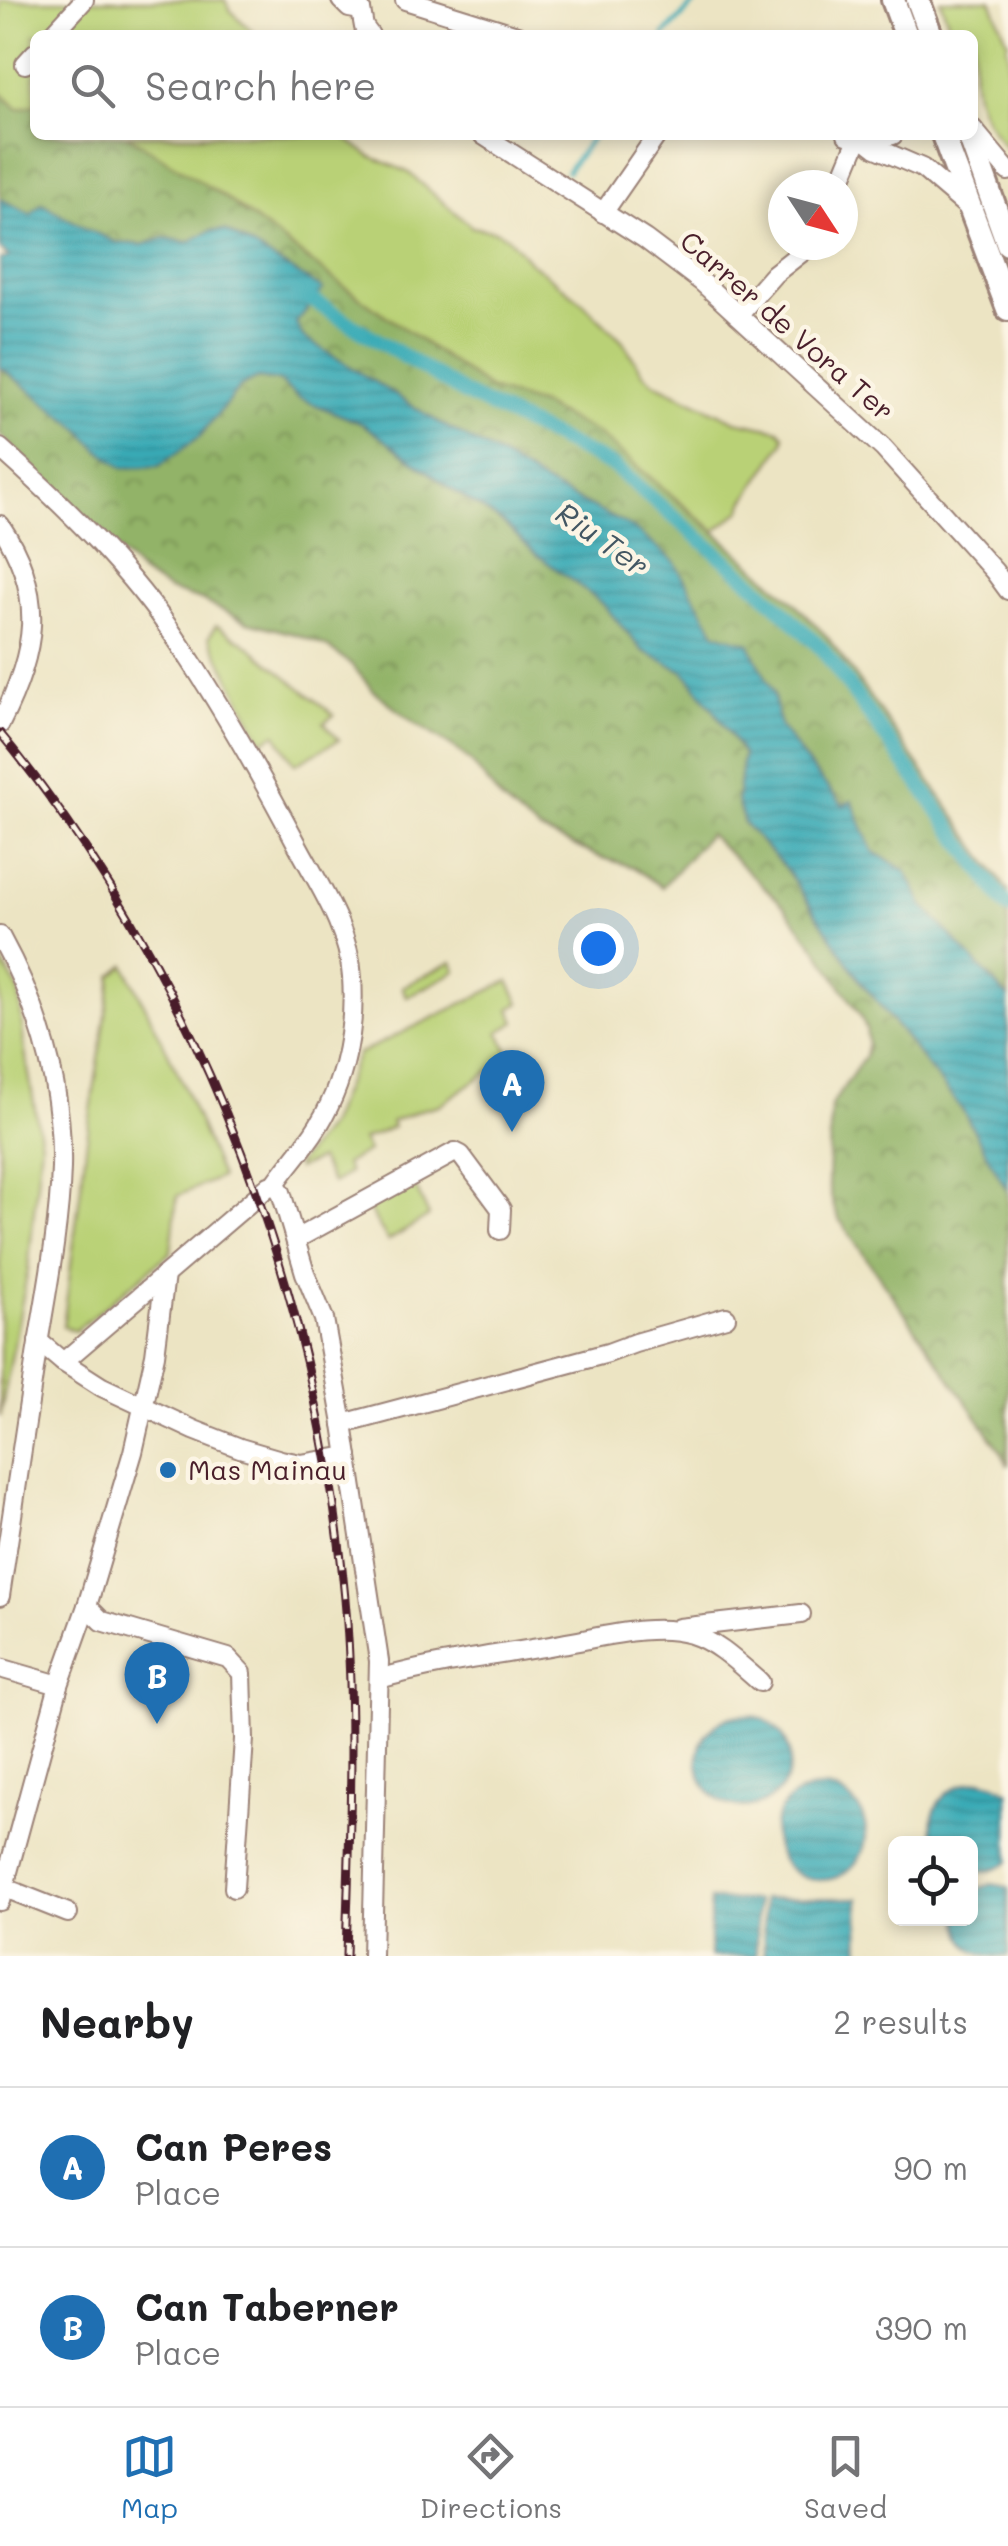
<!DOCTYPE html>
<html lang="en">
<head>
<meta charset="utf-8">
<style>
	body { margin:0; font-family:Mali,sans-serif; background:#f2f2f2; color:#202124 }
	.controls { position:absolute; right:30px; bottom:30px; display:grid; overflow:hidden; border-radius:15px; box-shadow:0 5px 15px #0003 }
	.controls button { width:90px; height:90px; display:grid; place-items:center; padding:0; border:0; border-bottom:2px solid #e0e0e0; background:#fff; color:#202124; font:50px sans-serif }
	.compass { position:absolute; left:768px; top:170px; width:90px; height:90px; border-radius:50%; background:#fff; box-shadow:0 5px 15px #0003; rotate:126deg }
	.you { position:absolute; left:598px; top:948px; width:35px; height:35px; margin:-25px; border:8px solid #fff; border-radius:50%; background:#1a73e8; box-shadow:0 0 0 15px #1a73e833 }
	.badge { display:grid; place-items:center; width:65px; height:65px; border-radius:50%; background:#1f6fb2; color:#fff; font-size:32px; font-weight:700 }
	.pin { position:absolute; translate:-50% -82px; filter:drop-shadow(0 2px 5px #0008) }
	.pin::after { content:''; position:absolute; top:52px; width:35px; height:30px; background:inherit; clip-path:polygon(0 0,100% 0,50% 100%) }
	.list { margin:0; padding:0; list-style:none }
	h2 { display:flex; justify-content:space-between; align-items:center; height:130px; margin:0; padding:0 40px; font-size:42px }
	h2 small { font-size:32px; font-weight:400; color:#757577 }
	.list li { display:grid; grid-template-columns:65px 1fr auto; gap:30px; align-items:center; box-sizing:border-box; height:160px; padding:0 40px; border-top:2px solid #e0e0e0 }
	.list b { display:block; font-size:38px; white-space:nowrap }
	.list p { margin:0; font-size:32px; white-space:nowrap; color:#757577 }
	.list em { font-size:32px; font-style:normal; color:#757577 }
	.icon { flex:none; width:55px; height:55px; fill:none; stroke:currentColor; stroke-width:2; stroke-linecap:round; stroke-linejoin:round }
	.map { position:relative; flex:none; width:1008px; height:1956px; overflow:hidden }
	.search { position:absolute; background:#fff; box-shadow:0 5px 15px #0003; left:30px; right:30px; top:30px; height:110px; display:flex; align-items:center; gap:25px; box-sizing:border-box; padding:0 35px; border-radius:15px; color:#757577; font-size:38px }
	.sheet { height:450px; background:#fff }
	nav { display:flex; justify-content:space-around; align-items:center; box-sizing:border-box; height:140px; border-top:2px solid #e0e0e0; background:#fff; font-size:28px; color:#757577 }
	nav a { display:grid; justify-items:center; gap:5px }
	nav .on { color:#1f6fb2 }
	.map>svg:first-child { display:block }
</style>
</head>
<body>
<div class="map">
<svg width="1008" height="1956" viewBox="0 0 1008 1956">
	<defs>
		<pattern id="forest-crowns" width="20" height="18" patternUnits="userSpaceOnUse" patternTransform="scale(2.5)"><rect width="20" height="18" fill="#92b367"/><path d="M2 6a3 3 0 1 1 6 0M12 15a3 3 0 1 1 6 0" fill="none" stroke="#799155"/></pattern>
		<pattern id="water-rules" width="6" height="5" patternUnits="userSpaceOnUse" patternTransform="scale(2.5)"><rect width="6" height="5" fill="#39aab6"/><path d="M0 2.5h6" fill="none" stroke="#328a94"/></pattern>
	</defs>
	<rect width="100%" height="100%" fill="#fcf5e5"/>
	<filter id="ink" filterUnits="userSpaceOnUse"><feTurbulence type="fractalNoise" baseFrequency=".01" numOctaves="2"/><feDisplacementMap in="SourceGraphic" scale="20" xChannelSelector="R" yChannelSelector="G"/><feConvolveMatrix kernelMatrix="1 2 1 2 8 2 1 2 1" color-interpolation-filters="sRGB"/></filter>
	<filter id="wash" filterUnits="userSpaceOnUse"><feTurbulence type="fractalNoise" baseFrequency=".0048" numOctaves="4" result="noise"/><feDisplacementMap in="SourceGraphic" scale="40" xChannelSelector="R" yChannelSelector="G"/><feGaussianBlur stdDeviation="2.25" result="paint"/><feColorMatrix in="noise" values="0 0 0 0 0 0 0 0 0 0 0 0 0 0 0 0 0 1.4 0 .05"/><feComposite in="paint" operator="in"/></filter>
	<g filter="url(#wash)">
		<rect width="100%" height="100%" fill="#ece4c3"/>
		<!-- forest -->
		<g fill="url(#forest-crowns)" stroke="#6e6949" stroke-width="2.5">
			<polygon points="0,92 18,109 35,105 35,135 127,135 223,196 338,282 490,389 541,405 597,433 714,531 793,601 828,638 1008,891 1008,998 923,905 906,871 873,851 851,802 843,805 810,767 780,726 773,692 716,633 633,528 548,485 497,454 438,422 303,337 296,323 323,289 226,231 212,230 188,242 164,238 142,245 115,242 86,229 42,203 31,214 0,199"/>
			<polygon points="0,367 80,429 98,449 200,436 240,387 258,378 278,381 299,398 363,424 457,493 502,522 537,554 602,603 643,651 685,672 716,713 743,754 737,801 744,823 786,869 860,980 963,1111 1008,1192 1008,1466 1001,1451 839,1219 833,1205 828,1181 831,1106 865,1056 868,1042 866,1028 859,1013 816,948 784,906 709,834 662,887 633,867 600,857 540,831 526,821 502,801 472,763 459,751 413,722 373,690 351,664 326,646 295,634 247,622 201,600 169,590 142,574 0,435"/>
		</g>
		<!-- green -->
		<g fill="#b9d176" stroke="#827850" stroke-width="2.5">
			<polygon points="0,0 225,0 230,10 256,35 35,35 35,105 18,109 0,92"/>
			<path d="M940,0h51l17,42 -2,4 2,7v98c-37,-45 -35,-60 -35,-116h-20z"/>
			<polygon points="127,135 341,135 370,156 408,172 472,227 495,231 509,238 530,262 580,300 610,329 622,340 643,373 655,383 736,421 770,428 779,430 784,435 783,443 744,502 742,510 715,531 597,433 541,405 490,389 338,282 223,196"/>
			<polygon points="216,625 245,643 334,715 324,723 339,740 295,764 276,734 262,741 209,637"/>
			<polygon points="0,959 19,991 24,1046 41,1143 28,1270 0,1417"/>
			<polygon points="452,962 456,971 407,997 402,987"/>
			<polygon points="125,965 179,1075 221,1177 177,1196 171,1252 75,1331 63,1327 89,1123 112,976"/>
			<polygon points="509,981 520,1003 510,1009 516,1022 499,1032 511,1056 439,1105 420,1110 391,1122 393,1127 362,1140 368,1151 345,1164 349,1173 332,1183 319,1159 297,1169 296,1166 329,1124 358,1054"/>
			<polygon points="413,1182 429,1216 388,1241 367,1207"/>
		</g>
		<!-- water -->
		<g fill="url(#water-rules)" stroke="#426470" stroke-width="2.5">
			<polygon points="0,199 31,214 42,203 86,229 116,242 142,245 164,238 188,242 212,230 226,231 323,289 296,323 303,337 438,422 497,454 547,485 633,528 674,561 716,633 749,643 773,692 780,726 810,767 843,805 852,801 873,851 906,871 923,905 1008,998 1008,1192 963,1111 860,980 786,869 744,823 737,801 743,754 716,713 685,672 643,651 602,603 536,554 502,522 457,493 363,424 299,398 278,381 258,378 240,387 200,436 159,466 123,468 98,449 80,429 0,367 0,259 9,257 0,249"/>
			<circle cx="744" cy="1761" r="46"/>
			<path d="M981,1780l15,4 12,7v71c-12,9 -23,11 -37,10l-1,-28 -35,-1c-10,-36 10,-58 46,-63z"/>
			<circle cx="820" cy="1834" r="46"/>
			<path d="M992,1884l16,3v68l-2,1c-29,0 -44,-6 -47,-37l11,-1 1,-24 9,-6z"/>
			<polygon points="859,1898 860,1956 764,1956 763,1899"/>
			<polygon points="710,1900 757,1901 756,1956 710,1956"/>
		</g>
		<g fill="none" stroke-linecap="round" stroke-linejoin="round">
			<!-- stream -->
			<g stroke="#39aab6" stroke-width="5">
				<polyline points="664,35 698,0"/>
				<polyline points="567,171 594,135"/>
			</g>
			<!-- canal -->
			<polyline stroke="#39aab6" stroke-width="15" points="297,291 467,395 613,466 760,589 822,649 1008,907"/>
		</g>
	</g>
	<g filter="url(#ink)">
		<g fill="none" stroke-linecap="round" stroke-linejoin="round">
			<!-- minor casing -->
			<g stroke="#9b8277" stroke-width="22">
				<g id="minor">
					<polyline points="341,0 349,8 361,10"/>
					<polyline points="405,0 517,35"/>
					<polyline points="361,10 364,27 370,35"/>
					<polyline points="52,35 84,0"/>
					<polyline points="25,64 35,53"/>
					<polyline points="973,129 1008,171"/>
					<polyline points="483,135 645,239 702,282 883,448 994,571 1008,590"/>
					<polyline points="847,135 867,141 876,148 922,168 969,208"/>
					<polyline points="867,141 893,135"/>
					<polyline points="839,185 858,139"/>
					<polyline points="603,213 657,135"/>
					<polyline points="738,315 774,274 811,245"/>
					<path d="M0,448c65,58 131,122 179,195 44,65 82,133 119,203 22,41 51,83 54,131 4,58 -10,119 -45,165 -10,14 -22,27 -32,42l-6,2 -206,176"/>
					<path d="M0,525c47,70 36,128 0,199"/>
					<path d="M0,936c39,71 63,150 61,232 -2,63 -15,126 -25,188 -12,80 -24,160 -36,240"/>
					<polyline points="275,1184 281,1192 305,1273 324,1319 343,1424 379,1661 372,1956"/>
					<polyline points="296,1239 455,1152 461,1155 501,1209 500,1230"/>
					<polyline points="38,1341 63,1362 102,1387 194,1430 240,1448 281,1460 301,1464 348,1456"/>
					<polyline points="343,1424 608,1353 635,1343 726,1317"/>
					<polyline points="87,1606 102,1621 228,1658 242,1673 244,1739 234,1888"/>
					<polyline points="679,1628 801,1614"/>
					<polyline points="0,1668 59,1685"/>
					<path d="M379,1679c60,-17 121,-24 182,-35 38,-6 92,-22 130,-10 26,8 48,30 69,48"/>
					<polyline points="0,1886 68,1913"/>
					<polyline points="0,1901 59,1685 87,1606 133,1452 155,1355 165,1275"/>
				</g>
			</g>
			<!-- major casing -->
			<g stroke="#9b8277" stroke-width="28">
				<g id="major">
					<polyline points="893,0 906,35"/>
					<polyline points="918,0 931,35"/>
					<polyline points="943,135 1008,309"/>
					<polyline points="969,135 1008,244"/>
				</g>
			</g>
			<!-- minor -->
			<use href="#minor" stroke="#fff" stroke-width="18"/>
			<!-- major -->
			<use href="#major" stroke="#fff" stroke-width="22"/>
			<!-- rail casing -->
			<g stroke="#4a1f2b" stroke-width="9">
				<path id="rail" d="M0,733c204,247 323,572 347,890 8,111 2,222 -1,333"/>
			</g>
			<!-- rail -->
			<use href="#rail" stroke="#fcf5e5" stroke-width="5" stroke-dasharray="15" stroke-linecap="butt"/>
		</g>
	</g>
	<!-- markers -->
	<circle fill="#1f6fb2" stroke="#fcf5e5" stroke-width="4" cx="168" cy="1470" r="10"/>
	<g text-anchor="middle" stroke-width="9" stroke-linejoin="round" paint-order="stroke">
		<!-- street labels -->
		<g font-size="28" fill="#4a1f2b" stroke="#fcf5e5">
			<text transform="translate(787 326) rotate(41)" y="10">Carrer de Vora Ter</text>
		</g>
		<!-- poi labels -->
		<g font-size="28" fill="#4a1f2b" stroke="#fcf5e5" text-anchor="start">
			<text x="188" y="1480">Mas Mainau</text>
		</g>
		<!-- water labels -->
		<g font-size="30" font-style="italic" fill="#435763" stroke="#fcf5e5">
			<text transform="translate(602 540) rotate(35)" y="10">Riu Ter</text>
		</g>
	</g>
</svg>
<div class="controls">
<button><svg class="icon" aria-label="locate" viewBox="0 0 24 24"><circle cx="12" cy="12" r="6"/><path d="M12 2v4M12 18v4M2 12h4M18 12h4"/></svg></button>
</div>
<svg class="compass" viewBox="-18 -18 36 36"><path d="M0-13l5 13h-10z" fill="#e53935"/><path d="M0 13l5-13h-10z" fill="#757577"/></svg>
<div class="you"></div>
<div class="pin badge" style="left:512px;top:1132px">A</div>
<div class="pin badge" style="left:157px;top:1724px">B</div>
<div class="search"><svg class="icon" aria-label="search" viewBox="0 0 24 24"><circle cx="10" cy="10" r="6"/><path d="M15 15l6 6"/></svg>Search here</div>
</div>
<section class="sheet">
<h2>Nearby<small>2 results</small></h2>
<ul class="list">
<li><span class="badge">A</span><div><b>Can Peres</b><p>Place</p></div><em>90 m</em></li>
<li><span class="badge">B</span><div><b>Can Taberner</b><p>Place</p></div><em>390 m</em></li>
</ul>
</section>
<nav>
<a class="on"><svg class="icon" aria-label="map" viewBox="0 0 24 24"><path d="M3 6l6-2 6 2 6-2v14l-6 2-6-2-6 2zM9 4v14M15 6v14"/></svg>Map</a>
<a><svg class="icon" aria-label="directions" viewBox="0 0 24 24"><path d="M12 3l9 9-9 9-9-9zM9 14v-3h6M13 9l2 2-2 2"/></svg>Directions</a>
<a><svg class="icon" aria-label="saved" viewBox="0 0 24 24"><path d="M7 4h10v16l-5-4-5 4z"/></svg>Saved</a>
</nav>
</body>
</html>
